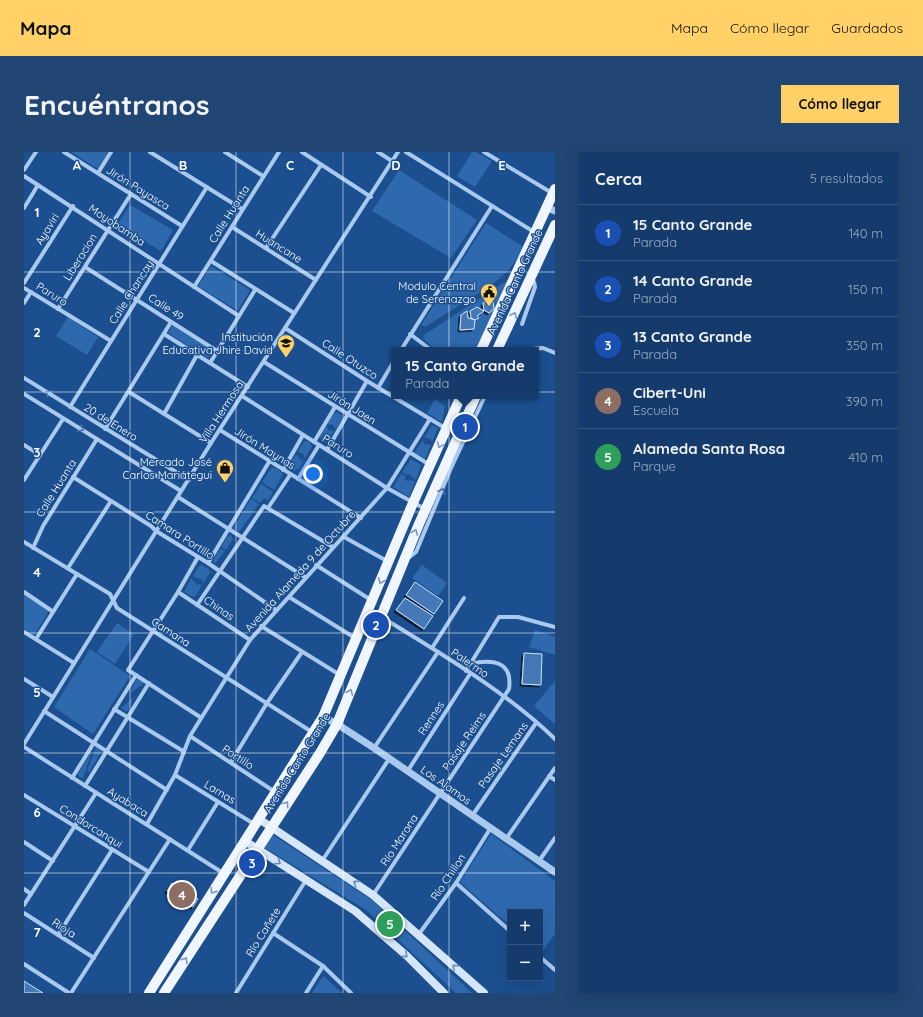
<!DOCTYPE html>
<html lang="es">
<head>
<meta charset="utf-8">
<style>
	body { margin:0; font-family:Quicksand,sans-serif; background:#214673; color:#f1f3f6 }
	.controls { position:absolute; right:12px; bottom:12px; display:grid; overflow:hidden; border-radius:0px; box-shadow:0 4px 16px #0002 }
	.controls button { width:36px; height:36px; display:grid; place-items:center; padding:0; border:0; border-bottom:1px solid #33557e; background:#143b6b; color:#f1f3f6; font:20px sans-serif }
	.you { position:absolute; left:289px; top:322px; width:14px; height:14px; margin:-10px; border:3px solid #fff; border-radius:50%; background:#1a73e8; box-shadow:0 0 0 6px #1a73e833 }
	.badge { display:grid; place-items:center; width:26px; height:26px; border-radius:50%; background:#ffd166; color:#fff; font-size:13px; font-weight:700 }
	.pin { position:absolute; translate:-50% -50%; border:2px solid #fff; box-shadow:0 1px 4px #0006 }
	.popup { position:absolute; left:367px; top:195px; width:148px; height:52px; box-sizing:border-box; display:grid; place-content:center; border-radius:0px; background:#143b6b; filter:drop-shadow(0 1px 3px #0005); font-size:13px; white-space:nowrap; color:#9dadc1 }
	.popup b { font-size:15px; color:#f1f3f6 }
	.popup::after { content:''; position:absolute; left:50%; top:100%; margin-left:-8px; border:8px solid transparent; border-top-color:#143b6b }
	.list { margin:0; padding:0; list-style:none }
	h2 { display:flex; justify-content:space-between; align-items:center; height:52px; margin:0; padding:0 16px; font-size:17px }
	h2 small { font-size:13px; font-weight:400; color:#9dadc1 }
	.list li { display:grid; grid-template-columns:26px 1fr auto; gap:12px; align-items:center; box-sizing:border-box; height:56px; padding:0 16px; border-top:1px solid #33557e }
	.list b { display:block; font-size:15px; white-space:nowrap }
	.list p { margin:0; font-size:13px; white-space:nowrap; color:#9dadc1 }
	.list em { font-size:13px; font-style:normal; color:#9dadc1 }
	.map { position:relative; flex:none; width:531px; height:841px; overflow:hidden; border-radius:0px }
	header { display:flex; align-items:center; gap:24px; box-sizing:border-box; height:56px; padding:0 20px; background:#ffd166; color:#111 }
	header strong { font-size:19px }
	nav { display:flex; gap:22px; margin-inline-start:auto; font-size:14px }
	.intro { display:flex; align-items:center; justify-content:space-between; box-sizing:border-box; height:96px; padding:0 24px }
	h1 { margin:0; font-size:28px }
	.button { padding:10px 18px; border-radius:0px; background:#ffd166; color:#111; font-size:14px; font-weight:700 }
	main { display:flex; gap:24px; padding:0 24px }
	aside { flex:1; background:#143b6b; border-radius:0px; box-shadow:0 4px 16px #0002 }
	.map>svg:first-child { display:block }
</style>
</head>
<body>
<header>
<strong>Mapa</strong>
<nav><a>Mapa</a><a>Cómo llegar</a><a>Guardados</a></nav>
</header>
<div class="intro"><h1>Encuéntranos</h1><a class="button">Cómo llegar</a></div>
<main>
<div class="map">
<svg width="531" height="841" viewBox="0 0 531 841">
	<defs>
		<filter id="shadow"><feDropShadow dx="-2" dy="2" stdDeviation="0" flood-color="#0009"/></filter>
	</defs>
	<rect width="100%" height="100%" fill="#1b4f8f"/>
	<!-- green -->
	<g fill="#2e69ad">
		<polygon points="47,0 84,0 74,17"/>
		<polygon points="448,0 452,0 468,9 451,35 433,24"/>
		<polygon points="375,18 453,68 427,106 348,59"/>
		<polygon points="106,53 149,78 137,99 93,73"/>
		<polygon points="462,71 501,96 484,119 469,132 401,175 397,173"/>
		<polygon points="187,114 226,138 214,159 174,134"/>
		<polygon points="487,126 455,198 411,198 399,186 400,183"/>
		<polygon points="44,165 74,185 63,203 32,184"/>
		<polygon points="149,172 189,198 184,206 144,181"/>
		<polygon points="411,247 421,254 418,270 403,261"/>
		<polygon points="313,260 317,263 318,268 312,278 309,273 303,272 309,262"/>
		<polygon points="408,273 414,276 408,290 406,287 400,286"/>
		<polygon points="302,274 304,275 304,278 310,279 304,289 300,290 296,285"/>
		<polygon points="399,288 400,292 407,293 401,307 390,301"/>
		<polygon points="281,289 286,290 288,295 281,306 279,302 273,300"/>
		<polygon points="272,302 277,308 280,307 275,316 270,319 265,314"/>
		<polygon points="387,307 397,313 392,328 385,322 382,323 378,320"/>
		<polygon points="248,315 252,316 259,322 250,338 238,330"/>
		<polygon points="377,322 381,324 381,328 384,329 387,328 391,330 385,345 369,335"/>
		<polygon points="237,332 249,340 244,349 240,346 236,351 228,346"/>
		<polygon points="227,347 235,352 215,380 209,376 210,374"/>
		<polygon points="207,383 209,387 202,398 197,395 204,384"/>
		<polygon points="196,397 201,399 191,412 189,408"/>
		<polygon points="178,413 185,418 186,421 179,431 177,427 169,425 174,415"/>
		<polygon points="398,413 423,431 414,444 388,426"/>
		<polygon points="167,426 173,433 175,432 178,433 172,444 169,445 160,440"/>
		<polygon points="0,442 25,459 10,484 0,477"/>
		<polygon points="93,471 110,482 91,512 73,500"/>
		<polygon points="511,478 531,485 531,503 505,495"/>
		<polygon points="66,497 106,524 69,582 30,555"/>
		<polygon points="113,527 120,531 105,542 105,541"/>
		<polygon points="531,529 531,572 510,554"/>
		<polygon points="110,545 103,560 97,556"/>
		<polygon points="72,595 78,599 65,620 63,619"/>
		<polygon points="66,602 67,602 59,627 53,623"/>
		<polygon points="246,681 348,748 448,841 432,841 342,758 238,694"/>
		<polygon points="467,682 531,729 531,782 520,797 516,798 516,760 486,760 486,774 436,730"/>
		<polygon points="299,824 318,841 288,841"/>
	</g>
	<!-- building -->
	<g fill="#4478b7" stroke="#cfe3fa" filter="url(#shadow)">
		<polygon points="464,148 469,150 470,157 465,161 460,158 459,151"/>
		<polygon points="453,155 460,159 453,164 455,166 451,168 447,166 446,159"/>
		<polygon points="443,159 444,166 451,168 450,177 436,178 437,163"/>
		<polygon points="391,430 419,449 410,462 382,443"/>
		<polygon points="381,446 409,464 400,477 372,458"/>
		<polygon points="500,501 518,502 517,533 498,532"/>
		<polygon points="148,731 174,747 169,755 143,739"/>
		<polygon points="0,829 19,841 0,841"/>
	</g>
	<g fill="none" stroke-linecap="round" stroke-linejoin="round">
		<!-- minor -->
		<g stroke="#a9c9ee" stroke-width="4">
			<polyline points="40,0 158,74"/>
			<polyline points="126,0 218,57"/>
			<polyline points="201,0 239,24"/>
			<polyline points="278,0 347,45"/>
			<polyline points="354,0 368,9"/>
			<polyline points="382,0 510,80"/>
			<polyline points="460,0 528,41"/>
			<polyline points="0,18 12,0"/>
			<polyline points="74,21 87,0"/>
			<polyline points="0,24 215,164"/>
			<polyline points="0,56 14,33"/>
			<polyline points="208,75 292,128"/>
			<polyline points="242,96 297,13"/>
			<polyline points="187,109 270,161"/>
			<polyline points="61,115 193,199"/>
			<polyline points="0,131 49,54"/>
			<polyline points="170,135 255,0"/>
			<polyline points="0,136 87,189"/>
			<polyline points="0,151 7,140"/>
			<polyline points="34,157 107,42"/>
			<polyline points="498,172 511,135 510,130 507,127"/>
			<polyline points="261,176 343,229 421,276"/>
			<polyline points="140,182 224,235"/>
			<polyline points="386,182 407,198"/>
			<polyline points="377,198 468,54"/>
			<polyline points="498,198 519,196 531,201"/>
			<polyline points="240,210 406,313"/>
			<polyline points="186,211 231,138"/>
			<polyline points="0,226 165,328"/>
			<polyline points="354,236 370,209"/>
			<polyline points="105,240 187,291"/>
			<polyline points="0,242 157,339"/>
			<polyline points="218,244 363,336 401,357"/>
			<polyline points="46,255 183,35"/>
			<polyline points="140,262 173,203"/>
			<polyline points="81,277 147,170"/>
			<polyline points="196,278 337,366"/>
			<polyline points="290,290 311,255"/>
			<polyline points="0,293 16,303"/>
			<polyline points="303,298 343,229"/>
			<polyline points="259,318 279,283"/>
			<polyline points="49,325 127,374 132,379 184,411 252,458"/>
			<polyline points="274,327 295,293"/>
			<polyline points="0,328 39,267"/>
			<polyline points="154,345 281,425"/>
			<polyline points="244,356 266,323"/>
			<polyline points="320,385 363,409"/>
			<polyline points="0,390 86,442 93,456 288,580"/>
			<polyline points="9,396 19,374 73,287"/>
			<polyline points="174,405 154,440 104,518 176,565"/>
			<polyline points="383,407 392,400 427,316 461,244"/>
			<polyline points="184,411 245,310"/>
			<polyline points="292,413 347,448"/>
			<polyline points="44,416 87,349"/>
			<polyline points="0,440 28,459"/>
			<polyline points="154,440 226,488"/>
			<polyline points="265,445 331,486"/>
			<polyline points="173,453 240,354 309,395"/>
			<path d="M345,457c63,40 132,78 186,130"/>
			<polyline points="237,474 316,523"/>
			<polyline points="0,480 50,511"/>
			<polyline points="12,487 53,422"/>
			<polyline points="408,496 440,446"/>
			<polyline points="442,519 475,465 494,465 531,475"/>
			<polyline points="0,527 29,545"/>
			<polyline points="90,557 159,599"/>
			<polyline points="20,559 143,638"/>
			<polyline points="166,584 251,640"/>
			<polyline points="0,592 187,291 374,0"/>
			<polyline points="0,595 199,721"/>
			<polyline points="350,596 414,500"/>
			<polyline points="207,610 243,551 278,500"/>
			<polyline points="383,620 446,522"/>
			<polyline points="151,623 230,672"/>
			<polyline points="525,624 531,628"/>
			<polyline points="48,626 112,523"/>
			<polyline points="61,634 125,531"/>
			<polyline points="0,643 125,720"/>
			<polyline points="448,664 512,571"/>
			<polyline points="123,672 151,623 166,584 226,488 363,336 406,267"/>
			<polyline points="482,687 531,616"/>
			<polyline points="0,690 29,709"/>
			<polyline points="164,698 194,650"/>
			<polyline points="298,709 365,607"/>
			<polyline points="515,709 531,686"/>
			<polyline points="432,731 486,779"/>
			<polyline points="0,737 7,742"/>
			<path d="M349,743l136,-206c4,-29 -18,-30 -39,-25"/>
			<polyline points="0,753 72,641"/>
			<polyline points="0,761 70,806"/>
			<polyline points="249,781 299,814 327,841"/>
			<polyline points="395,782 432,731 466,677"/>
			<polyline points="34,783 88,698"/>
			<polyline points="516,805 531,818"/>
			<polyline points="0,812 45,841"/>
			<polyline points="47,841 146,687"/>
			<polyline points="212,841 282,728"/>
			<polyline points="282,841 299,814"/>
		</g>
		<!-- tertiary -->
		<g stroke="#a9c9ee" stroke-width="7">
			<polyline points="522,55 531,59"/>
			<polyline points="299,565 313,572 350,596 531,720"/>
		</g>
		<!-- secondary -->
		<g stroke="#d6e6fa" stroke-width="8">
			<polyline points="235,667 349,743 460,841"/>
			<polyline points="221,689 331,759 383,804 420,841"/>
		</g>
		<!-- primary -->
		<g stroke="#f0f6ff" stroke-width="10">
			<polyline points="457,198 531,37"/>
			<polyline points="473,198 531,73"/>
			<polyline points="125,841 299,565 389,351 437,244"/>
			<polyline points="140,841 296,601 313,572 395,372 452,244"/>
		</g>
	</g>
	<!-- one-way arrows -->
	<defs><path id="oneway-chevron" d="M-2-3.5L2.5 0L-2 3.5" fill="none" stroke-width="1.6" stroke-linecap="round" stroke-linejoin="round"/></defs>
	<g stroke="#7b9ac1">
		<use href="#oneway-chevron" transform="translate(490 163) rotate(-65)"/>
		<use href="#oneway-chevron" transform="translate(416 293) rotate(114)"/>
		<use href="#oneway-chevron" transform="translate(391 380) rotate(-67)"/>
		<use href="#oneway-chevron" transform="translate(357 429) rotate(112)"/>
		<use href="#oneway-chevron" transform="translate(326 540) rotate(-67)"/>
		<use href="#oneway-chevron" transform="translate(262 652) rotate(-56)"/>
		<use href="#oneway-chevron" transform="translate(189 739) rotate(122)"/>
		<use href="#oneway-chevron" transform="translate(161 808) rotate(-57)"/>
	</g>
	<g stroke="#4674ac">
		<use href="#oneway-chevron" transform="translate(24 241) rotate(-148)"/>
		<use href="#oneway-chevron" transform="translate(57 277) rotate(31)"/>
		<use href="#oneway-chevron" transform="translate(418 339) rotate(-67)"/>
	</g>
	<g stroke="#668bba">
		<use href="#oneway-chevron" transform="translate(254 710) rotate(33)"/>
		<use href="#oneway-chevron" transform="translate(332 731) rotate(-147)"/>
		<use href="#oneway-chevron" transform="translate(381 803) rotate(42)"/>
		<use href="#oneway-chevron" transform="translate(431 815) rotate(-138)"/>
	</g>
	<!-- grid -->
	<path fill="none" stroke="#fff" stroke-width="1" stroke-opacity="0.55" d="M106,0v841M212,0v841M319,0v841M425,0v841M0,120h531M0,240h531M0,360h531M0,481h531M0,601h531M0,721h531"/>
	<!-- icons -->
	<defs>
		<g id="civic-pin" transform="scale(0.9)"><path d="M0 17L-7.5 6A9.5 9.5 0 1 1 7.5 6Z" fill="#ffd166" stroke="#1b4f8f"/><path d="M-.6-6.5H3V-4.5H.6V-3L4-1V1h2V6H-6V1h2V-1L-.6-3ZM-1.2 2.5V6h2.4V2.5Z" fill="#111"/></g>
		<g id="school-pin" transform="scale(0.9)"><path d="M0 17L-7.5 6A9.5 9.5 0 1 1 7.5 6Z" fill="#ffd166" stroke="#1b4f8f"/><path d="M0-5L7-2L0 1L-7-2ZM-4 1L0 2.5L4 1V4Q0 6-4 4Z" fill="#111"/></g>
		<g id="shop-pin" transform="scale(0.9)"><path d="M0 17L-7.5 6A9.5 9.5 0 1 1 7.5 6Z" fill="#ffd166" stroke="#1b4f8f"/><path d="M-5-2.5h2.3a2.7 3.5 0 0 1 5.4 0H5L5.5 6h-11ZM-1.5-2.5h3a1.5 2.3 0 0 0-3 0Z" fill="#111"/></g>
	</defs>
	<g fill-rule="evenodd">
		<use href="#civic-pin" x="465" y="140"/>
		<use href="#school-pin" x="262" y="191"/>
		<use href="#shop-pin" x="201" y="316"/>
	</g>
	<g text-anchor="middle" stroke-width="3" stroke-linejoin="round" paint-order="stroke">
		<!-- street labels -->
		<g font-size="11" fill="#fff" stroke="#1b4f8f">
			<text transform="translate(114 36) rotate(32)" y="4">Jirón Payasca</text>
			<text transform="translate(205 62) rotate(-58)" y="4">Calle Huanta</text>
			<text transform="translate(93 73) rotate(34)" y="4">Moyobamba</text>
			<text transform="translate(23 77) rotate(-58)" y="4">Ayaviri</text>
			<text transform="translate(255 94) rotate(32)" y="4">Huancane</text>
			<text transform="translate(56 105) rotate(-58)" y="4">Liberacion</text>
			<text transform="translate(491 130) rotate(-65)" y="4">Avenida Canto Grande</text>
			<text transform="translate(107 140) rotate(-58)" y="4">Calle Chancay</text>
			<text transform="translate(28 142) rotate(32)" y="4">Paruro</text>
			<text transform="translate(142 155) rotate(33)" y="4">Calle 49</text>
			<text transform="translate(326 207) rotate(33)" y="4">Calle Otuzco</text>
			<text transform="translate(328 255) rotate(32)" y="4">Jirón Jaen</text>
			<text transform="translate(197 260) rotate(-57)" y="4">Villa Hermosa</text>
			<text transform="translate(87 270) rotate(32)" y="4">20 de Enero</text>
			<text transform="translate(314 294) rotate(32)" y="4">Paruro</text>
			<text transform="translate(241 296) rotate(32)" y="4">Jirón Maynas</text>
			<text transform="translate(32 336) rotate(-58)" y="4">Calle Huanta</text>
			<text transform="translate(156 383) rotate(33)" y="4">Camara Portillo</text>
			<text transform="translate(276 419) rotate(-48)" y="4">Avenida Alameda 9 de Octubre</text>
			<text transform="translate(195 456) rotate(34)" y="4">Chinas</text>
			<text transform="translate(147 480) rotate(33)" y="4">Camana</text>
			<text transform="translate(446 511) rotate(34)" y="4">Palermo</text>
			<text transform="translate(407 566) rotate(-57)" y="4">Rennes</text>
			<text transform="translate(440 589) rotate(-56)" y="4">Pasaje Reims</text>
			<text transform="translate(479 603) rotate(-55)" y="4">Pasaje Lemans</text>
			<text transform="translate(214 605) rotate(33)" y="4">Portillo</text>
			<text transform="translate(273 611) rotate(-58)" y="4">Avenida Canto Grande</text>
			<text transform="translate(422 633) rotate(35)" y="4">Los Alamos</text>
			<text transform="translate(196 640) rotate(31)" y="4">Lamas</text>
			<text transform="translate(104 650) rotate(32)" y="4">Ayabaca</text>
			<text transform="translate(67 674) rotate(32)" y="4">Condorcanqui</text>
			<text transform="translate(375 688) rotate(-57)" y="4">Río Marona</text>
			<text transform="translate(424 725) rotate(-56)" y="4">Río Chillon</text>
			<text transform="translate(40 776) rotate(33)" y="4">Rioja</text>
			<text transform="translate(239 780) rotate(-58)" y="4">Río Cañete</text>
		</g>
		<!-- poi labels -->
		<g font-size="11" fill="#fff" stroke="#1b4f8f" text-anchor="end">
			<text x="452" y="138">Modulo Central<tspan x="452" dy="13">de Serenazgo</tspan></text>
			<text x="249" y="189">Institución<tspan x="249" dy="13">Educativa Jhire David</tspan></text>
			<text x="188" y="314">Mercado José<tspan x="188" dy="13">Carlos Mariátegui</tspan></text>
		</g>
	</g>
	<g font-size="13" text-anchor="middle" font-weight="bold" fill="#fff" stroke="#1b4f8f" stroke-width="3" stroke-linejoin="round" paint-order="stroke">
		<text x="53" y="18">A</text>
		<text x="159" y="18">B</text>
		<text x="266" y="18">C</text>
		<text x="372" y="18">D</text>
		<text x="478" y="18">E</text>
		<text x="13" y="65">1</text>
		<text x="13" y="185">2</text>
		<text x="13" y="305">3</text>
		<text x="13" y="425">4</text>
		<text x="13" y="545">5</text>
		<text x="13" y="665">6</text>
		<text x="13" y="785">7</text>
	</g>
</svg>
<div class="controls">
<button>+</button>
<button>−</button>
</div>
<div class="you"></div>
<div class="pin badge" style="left:441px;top:275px;background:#1a4fb4">1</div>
<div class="popup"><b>15 Canto Grande</b>Parada</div>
<div class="pin badge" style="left:352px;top:473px;background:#1a4fb4">2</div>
<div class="pin badge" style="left:228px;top:711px;background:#1a4fb4">3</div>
<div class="pin badge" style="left:158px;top:743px;background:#8d6e63">4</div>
<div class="pin badge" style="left:366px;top:772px;background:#2e9e5b">5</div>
</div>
<aside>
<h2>Cerca<small>5 resultados</small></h2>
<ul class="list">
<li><span class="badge" style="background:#1a4fb4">1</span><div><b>15 Canto Grande</b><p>Parada</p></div><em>140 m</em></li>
<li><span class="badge" style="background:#1a4fb4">2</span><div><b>14 Canto Grande</b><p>Parada</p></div><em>150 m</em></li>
<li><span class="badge" style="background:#1a4fb4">3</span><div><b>13 Canto Grande</b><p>Parada</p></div><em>350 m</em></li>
<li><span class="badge" style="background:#8d6e63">4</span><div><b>Cibert-Uni</b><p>Escuela</p></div><em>390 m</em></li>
<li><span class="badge" style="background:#2e9e5b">5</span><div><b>Alameda Santa Rosa</b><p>Parque</p></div><em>410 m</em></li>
</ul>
</aside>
</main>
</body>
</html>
